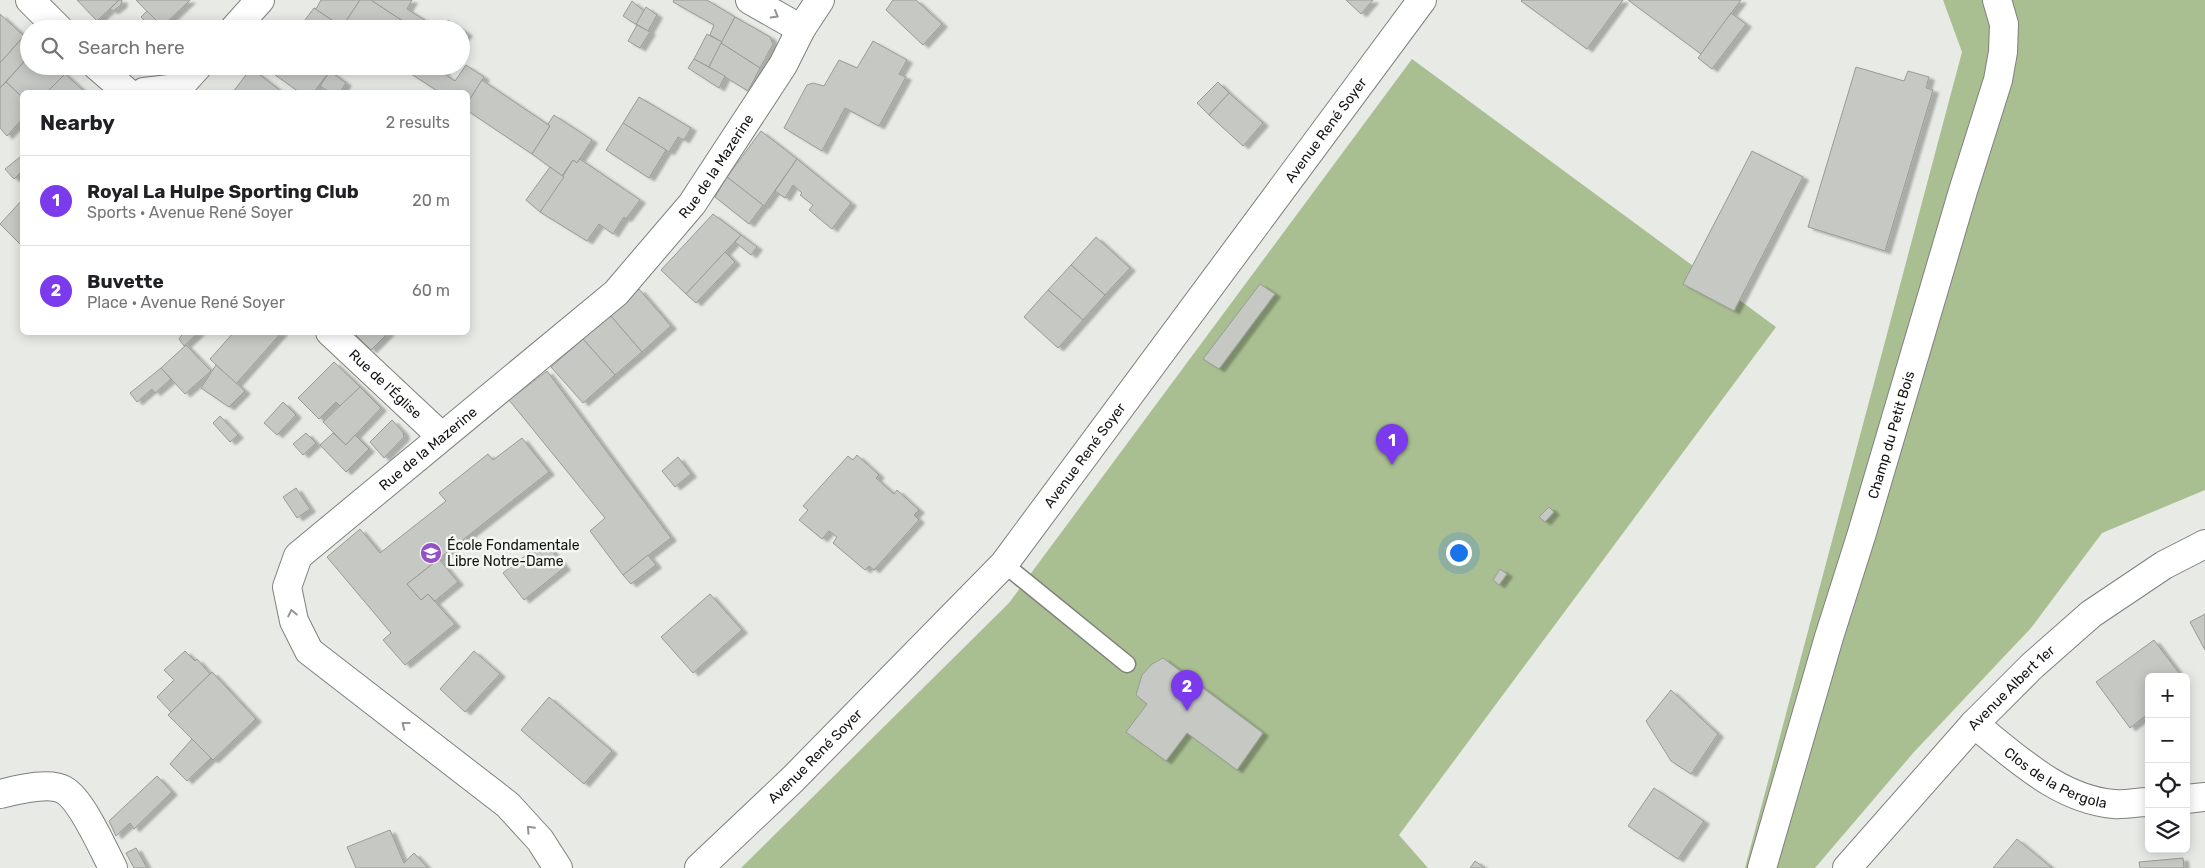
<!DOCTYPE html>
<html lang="en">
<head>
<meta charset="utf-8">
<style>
	body { margin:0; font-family:Rubik,sans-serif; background:#f2f2f2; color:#202124 }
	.controls { position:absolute; right:15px; bottom:15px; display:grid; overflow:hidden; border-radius:8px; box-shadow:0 2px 12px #0003 }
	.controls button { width:45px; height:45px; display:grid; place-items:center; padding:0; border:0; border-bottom:1px solid #e0e0e0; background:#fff; color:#202124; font:25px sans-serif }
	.you { position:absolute; left:1458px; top:552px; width:18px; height:18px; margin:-12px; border:4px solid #fff; border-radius:50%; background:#1a73e8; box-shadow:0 0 0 8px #1a73e833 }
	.badge { display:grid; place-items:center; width:32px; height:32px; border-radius:50%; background:#7c3aed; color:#fff; font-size:16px; font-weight:700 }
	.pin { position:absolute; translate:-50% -41px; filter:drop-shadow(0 1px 2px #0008) }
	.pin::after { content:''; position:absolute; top:26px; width:18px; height:15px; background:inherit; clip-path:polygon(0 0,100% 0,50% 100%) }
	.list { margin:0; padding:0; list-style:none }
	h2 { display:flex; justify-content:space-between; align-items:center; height:65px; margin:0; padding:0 20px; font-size:21px }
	h2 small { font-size:16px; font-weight:400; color:#757577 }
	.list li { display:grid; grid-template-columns:32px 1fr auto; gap:15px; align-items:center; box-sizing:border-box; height:90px; padding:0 20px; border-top:1px solid #e0e0e0 }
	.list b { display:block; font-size:19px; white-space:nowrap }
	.list p { margin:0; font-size:16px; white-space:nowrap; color:#757577 }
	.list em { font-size:16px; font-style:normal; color:#757577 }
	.icon { flex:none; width:28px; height:28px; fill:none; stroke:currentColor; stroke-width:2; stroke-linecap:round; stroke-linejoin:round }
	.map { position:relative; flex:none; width:2205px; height:868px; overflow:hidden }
	.search { position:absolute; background:#fff; box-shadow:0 2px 12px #0003; left:20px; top:20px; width:450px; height:55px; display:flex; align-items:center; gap:12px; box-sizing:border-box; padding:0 18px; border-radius:28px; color:#757577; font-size:19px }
	.panel { position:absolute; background:#fff; box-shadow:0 2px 12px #0003; left:20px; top:90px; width:450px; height:245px; border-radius:8px }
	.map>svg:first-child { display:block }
</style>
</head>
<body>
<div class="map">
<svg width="2205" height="868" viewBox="0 0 2205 868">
	<defs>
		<filter id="shadow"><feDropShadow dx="5.5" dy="3" stdDeviation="1" flood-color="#0004"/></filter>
	</defs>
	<rect width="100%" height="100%" fill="#e8eae5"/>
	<!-- green -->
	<g fill="#a9bf91">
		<polygon points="1943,0 2205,0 2205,490 2102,533 2031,628 1914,752 1815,868 1745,868 1962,52"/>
		<polygon points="1412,59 1776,327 1399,835 1428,868 741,868 1009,603"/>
	</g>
	<!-- building -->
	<g fill="#c5c8c3" stroke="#999b96" filter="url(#shadow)">
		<polygon points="77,0 119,0 97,21"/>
		<polygon points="119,0 122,0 121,5 113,11 110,9"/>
		<polygon points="136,0 190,0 162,27"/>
		<polygon points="321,0 360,0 342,27 314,8 316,9"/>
		<polygon points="360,0 371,0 415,29 344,29 342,27"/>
		<polygon points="371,0 412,0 407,9 428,22 425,29 415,29"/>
		<polygon points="674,0 707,0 735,17 722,42 710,35 714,25 673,2"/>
		<polygon points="893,0 916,0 942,24 923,45 886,10"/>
		<polygon points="1346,0 1373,0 1361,14"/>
		<polygon points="1522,0 1623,0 1587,49 1521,1"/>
		<polygon points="1628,0 1741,0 1701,54"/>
		<polygon points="632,1 644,11 637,25 623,16"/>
		<polygon points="646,7 657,15 648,31 636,24"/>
		<polygon points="314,8 342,27 344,29 298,29"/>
		<polygon points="147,11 156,20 150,26 141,17"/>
		<polygon points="1731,13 1746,24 1712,69 1698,58"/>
		<polygon points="0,14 24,36 0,63"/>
		<polygon points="735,17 770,37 773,44 760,68 721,43"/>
		<polygon points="448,20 467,33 461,41 461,29 442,29"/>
		<polygon points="637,25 650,32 640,48 628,41"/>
		<polygon points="707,34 722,42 709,67 694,59"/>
		<polygon points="24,36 29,40 29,56 0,88 0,63"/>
		<polygon points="873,41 907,60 899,74 906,77 879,126 845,108 822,151 784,128 807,85 813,83 824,86 839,60 857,68"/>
		<polygon points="721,43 760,68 748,91 709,67"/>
		<polygon points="29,56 29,66 57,66 65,74 47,92 22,92 22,97 6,82"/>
		<polygon points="694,59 725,76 719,88 688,68"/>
		<polygon points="466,65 484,77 468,102 468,92 439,92 399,66 447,66 443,73 455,81"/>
		<polygon points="269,66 324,66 330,71 314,92 299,92 267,69"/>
		<polygon points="1856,67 1904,81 1908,71 1929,77 1926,88 1933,90 1885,251 1808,227"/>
		<polygon points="251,68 282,92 233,92"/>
		<polygon points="330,71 346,83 340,92 329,92 320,86"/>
		<polygon points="65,74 85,92 47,92"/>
		<polygon points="482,80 550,126 532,154 468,111 468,102"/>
		<polygon points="6,82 22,97 22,119 7,136 0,128 0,88"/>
		<polygon points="1218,82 1229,93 1209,115 1197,103"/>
		<polygon points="1229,93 1263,123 1243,146 1209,115"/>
		<polygon points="639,97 691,128 684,140 678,137 669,152 623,123"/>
		<polygon points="554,115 592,140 577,163 573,160 562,176 532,154 550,126 548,124"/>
		<polygon points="623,123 666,150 649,178 606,150"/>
		<polygon points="761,131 797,159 764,206 727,177"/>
		<polygon points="1752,151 1803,177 1734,311 1683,284"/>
		<polygon points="20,157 22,160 22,171 14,179 5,169"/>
		<polygon points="580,159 640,200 626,219 624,217 613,234 599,224 587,241 540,212 573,160 577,163"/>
		<polygon points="797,159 851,203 832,229 809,210 813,205 800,195 802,193 793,185 785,198 775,191"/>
		<polygon points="550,167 564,177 540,212 526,200"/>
		<polygon points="727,177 763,205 749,224 715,197"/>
		<polygon points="22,200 22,246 0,224"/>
		<polygon points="713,214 741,235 686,294 661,270"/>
		<polygon points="741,235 757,247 751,255 735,242"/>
		<polygon points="1096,237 1130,268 1105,295 1071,265"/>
		<polygon points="725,252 735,262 696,303 686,294"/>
		<polygon points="1071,265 1105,295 1083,320 1048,290"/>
		<polygon points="1260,284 1275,294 1219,369 1203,359"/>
		<polygon points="639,289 671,326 642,352 610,315"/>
		<polygon points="1048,290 1083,320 1058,348 1024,317"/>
		<polygon points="610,315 642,352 615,375 583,339"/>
		<polygon points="184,332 199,332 184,346 179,339"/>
		<polygon points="234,332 282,332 236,384 210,359"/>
		<polygon points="353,332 389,332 371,350"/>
		<polygon points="583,339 615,375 583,403 551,367"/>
		<polygon points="186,345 211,371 185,394 161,368"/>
		<polygon points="334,362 360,387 340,406 336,402 319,419 298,398"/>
		<polygon points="216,365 245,391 229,407 201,388"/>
		<polygon points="161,368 171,379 155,393 152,389 137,402 130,393"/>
		<polygon points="547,371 671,538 623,575 590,531 605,518 509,400"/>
		<polygon points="360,387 381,408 346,445 323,422"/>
		<polygon points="283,402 296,415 277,435 264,423"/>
		<polygon points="220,416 238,435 230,442 213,423"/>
		<polygon points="392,420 403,432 404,437 384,458 370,442"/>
		<polygon points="306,433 316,443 303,455 293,444"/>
		<polygon points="333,433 346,445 355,435 369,449 346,472 320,445"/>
		<polygon points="522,438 549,472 407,584 421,600 428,594 455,624 405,665 383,640 391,633 327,557 360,529 380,553 446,501 439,493 488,454 493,460"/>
		<polygon points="857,455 879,475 876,478 894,494 897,490 919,510 914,515 919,520 874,570 869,566 865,570 833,543 837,537 829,531 822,539 799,520 808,510 803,506 848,456 853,460"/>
		<polygon points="678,457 691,474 675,487 662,471"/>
		<polygon points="296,488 310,509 297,518 283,497"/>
		<polygon points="1549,507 1554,512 1545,522 1539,517"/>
		<polygon points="544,541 565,567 524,600 503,573"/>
		<polygon points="648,555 656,565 631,584 623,575"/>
		<polygon points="439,559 458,582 435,601 428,594 421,600 407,584"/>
		<polygon points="1500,569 1507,574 1499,585 1493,580"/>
		<polygon points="710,594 742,630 693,673 661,637"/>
		<polygon points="2205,614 2205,650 2190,622"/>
		<polygon points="2154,640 2182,677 2149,677 2149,713 2130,728 2096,682"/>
		<polygon points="185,651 195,661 197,659 210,674 171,712 157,697 174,680 164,670"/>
		<polygon points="474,651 500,674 465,712 440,689"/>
		<polygon points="1163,658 1263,733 1237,770 1187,733 1166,761 1126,732 1147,704 1136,695 1142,675 1152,664"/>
		<polygon points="212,672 256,719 213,760 168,715"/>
		<polygon points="1671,690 1718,734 1691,774 1671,761 1646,721"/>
		<polygon points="549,697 612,751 584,784 521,730"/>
		<polygon points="192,739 211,758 187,781 170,764"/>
		<polygon points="157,776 172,792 134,829 130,823 116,836 109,821"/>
		<polygon points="1654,788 1704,821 1678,859 1628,826"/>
		<polygon points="390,830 404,863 414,853 428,868 356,868 347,847"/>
		<polygon points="2017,839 2052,868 1993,868"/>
		<polygon points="136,848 147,868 134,868 126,853"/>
		<polygon points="2183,858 2184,868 2140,868 2139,862"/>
		<polygon points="1475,861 1485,868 1470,868"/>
	</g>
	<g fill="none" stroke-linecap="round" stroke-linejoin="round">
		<!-- service casing -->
		<g stroke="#7f817c" stroke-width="19">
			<polyline id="service" points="1004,564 1127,664"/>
		</g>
		<!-- minor casing -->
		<g stroke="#7f817c" stroke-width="30">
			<g id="minor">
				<polyline points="30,0 59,29"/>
				<polyline points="750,0 801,29"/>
				<polyline points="234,29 260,0"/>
				<polyline points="97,66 127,92"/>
				<polyline points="144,92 178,88 198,66"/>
				<path id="s1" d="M330,332l111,104"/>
				<path id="s2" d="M1974,724c42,33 84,75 140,80 11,1 23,-2 35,-2"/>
				<path d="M0,794c17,-4 49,-13 64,-4 18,10 39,59 49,78"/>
				<polyline points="2186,799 2205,797"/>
				<path id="s3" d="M558,868l-18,-28 -32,-35 -199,-154 -15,-30 -7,-34 11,-31 318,-263 76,-89 91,-139 18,-36 19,-29"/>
				<path id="s4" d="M699,868l94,-89 211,-215 418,-564"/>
				<path id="s5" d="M1762,868l67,-231 33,-104 101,-342 35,-111 5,-28 1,-28 -7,-24"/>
			</g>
		</g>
		<!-- secondary casing -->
		<g stroke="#7f817c" stroke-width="30">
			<g id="secondary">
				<path id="s6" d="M1847,868l127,-144 58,-58 59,-52 73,-49 41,-21"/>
			</g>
		</g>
		<!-- service -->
		<use href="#service" stroke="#fff" stroke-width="16"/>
		<!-- minor -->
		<use href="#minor" stroke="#fff" stroke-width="28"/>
		<!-- secondary -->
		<use href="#secondary" stroke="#fff" stroke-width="28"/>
	</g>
	<!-- one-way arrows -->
	<defs><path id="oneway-chevron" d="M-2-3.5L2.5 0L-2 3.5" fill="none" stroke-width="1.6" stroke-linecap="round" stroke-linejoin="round" transform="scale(1.25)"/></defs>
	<g stroke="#959594">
		<use href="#oneway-chevron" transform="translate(775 15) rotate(30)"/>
		<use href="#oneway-chevron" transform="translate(292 613) rotate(-102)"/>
		<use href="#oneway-chevron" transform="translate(405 725) rotate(-142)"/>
		<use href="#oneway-chevron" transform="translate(530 829) rotate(-133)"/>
	</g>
	<!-- icons -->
	<defs>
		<g id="school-disc" transform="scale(1.125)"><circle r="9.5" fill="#9450c4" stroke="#f5f8f2"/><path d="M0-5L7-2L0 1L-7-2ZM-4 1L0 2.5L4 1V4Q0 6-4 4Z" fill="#fff"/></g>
	</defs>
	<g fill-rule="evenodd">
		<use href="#school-disc" x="431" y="553"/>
	</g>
	<g text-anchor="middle" stroke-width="5" stroke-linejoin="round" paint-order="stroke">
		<!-- street labels -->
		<g font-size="14" fill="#131412" stroke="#f5f8f2">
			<text dy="5" stroke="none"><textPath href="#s4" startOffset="971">Avenue René Soyer</textPath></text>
			<text dy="5" stroke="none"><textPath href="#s3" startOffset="1008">Rue de la Mazerine</textPath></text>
			<text dy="5" stroke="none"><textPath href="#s1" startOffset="76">Rue de l'Église</textPath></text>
			<text dy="5" stroke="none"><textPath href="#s5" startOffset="452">Champ du Petit Bois</textPath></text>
			<text dy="5" stroke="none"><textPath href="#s3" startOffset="602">Rue de la Mazerine</textPath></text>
			<text dy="5" stroke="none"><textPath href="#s4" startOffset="566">Avenue René Soyer</textPath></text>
			<text dy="5" stroke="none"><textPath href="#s6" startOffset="244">Avenue Albert 1er</textPath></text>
			<text dy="5" stroke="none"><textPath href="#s4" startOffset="161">Avenue René Soyer</textPath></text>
			<text dy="5" stroke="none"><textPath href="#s2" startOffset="99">Clos de la Pergola</textPath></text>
		</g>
		<!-- poi labels -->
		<g font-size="14" fill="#131412" stroke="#f5f8f2" text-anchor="start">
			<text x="447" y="550">École Fondamentale<tspan x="447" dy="16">Libre Notre-Dame</tspan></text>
		</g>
	</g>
</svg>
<div class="controls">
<button>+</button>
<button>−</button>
<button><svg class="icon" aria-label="locate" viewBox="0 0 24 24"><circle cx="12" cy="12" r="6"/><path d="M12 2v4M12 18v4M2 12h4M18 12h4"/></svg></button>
<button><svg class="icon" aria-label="layers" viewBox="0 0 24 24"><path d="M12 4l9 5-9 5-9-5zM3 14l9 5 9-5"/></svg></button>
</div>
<div class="you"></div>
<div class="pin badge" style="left:1392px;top:465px">1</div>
<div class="pin badge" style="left:1187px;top:711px">2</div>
<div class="search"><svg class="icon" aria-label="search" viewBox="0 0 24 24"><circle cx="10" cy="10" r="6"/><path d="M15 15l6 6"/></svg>Search here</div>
<section class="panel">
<h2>Nearby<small>2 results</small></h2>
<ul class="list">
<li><span class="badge">1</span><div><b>Royal La Hulpe Sporting Club</b><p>Sports · Avenue René Soyer</p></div><em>20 m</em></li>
<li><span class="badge">2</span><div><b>Buvette</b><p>Place · Avenue René Soyer</p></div><em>60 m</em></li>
</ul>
</section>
</div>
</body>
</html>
